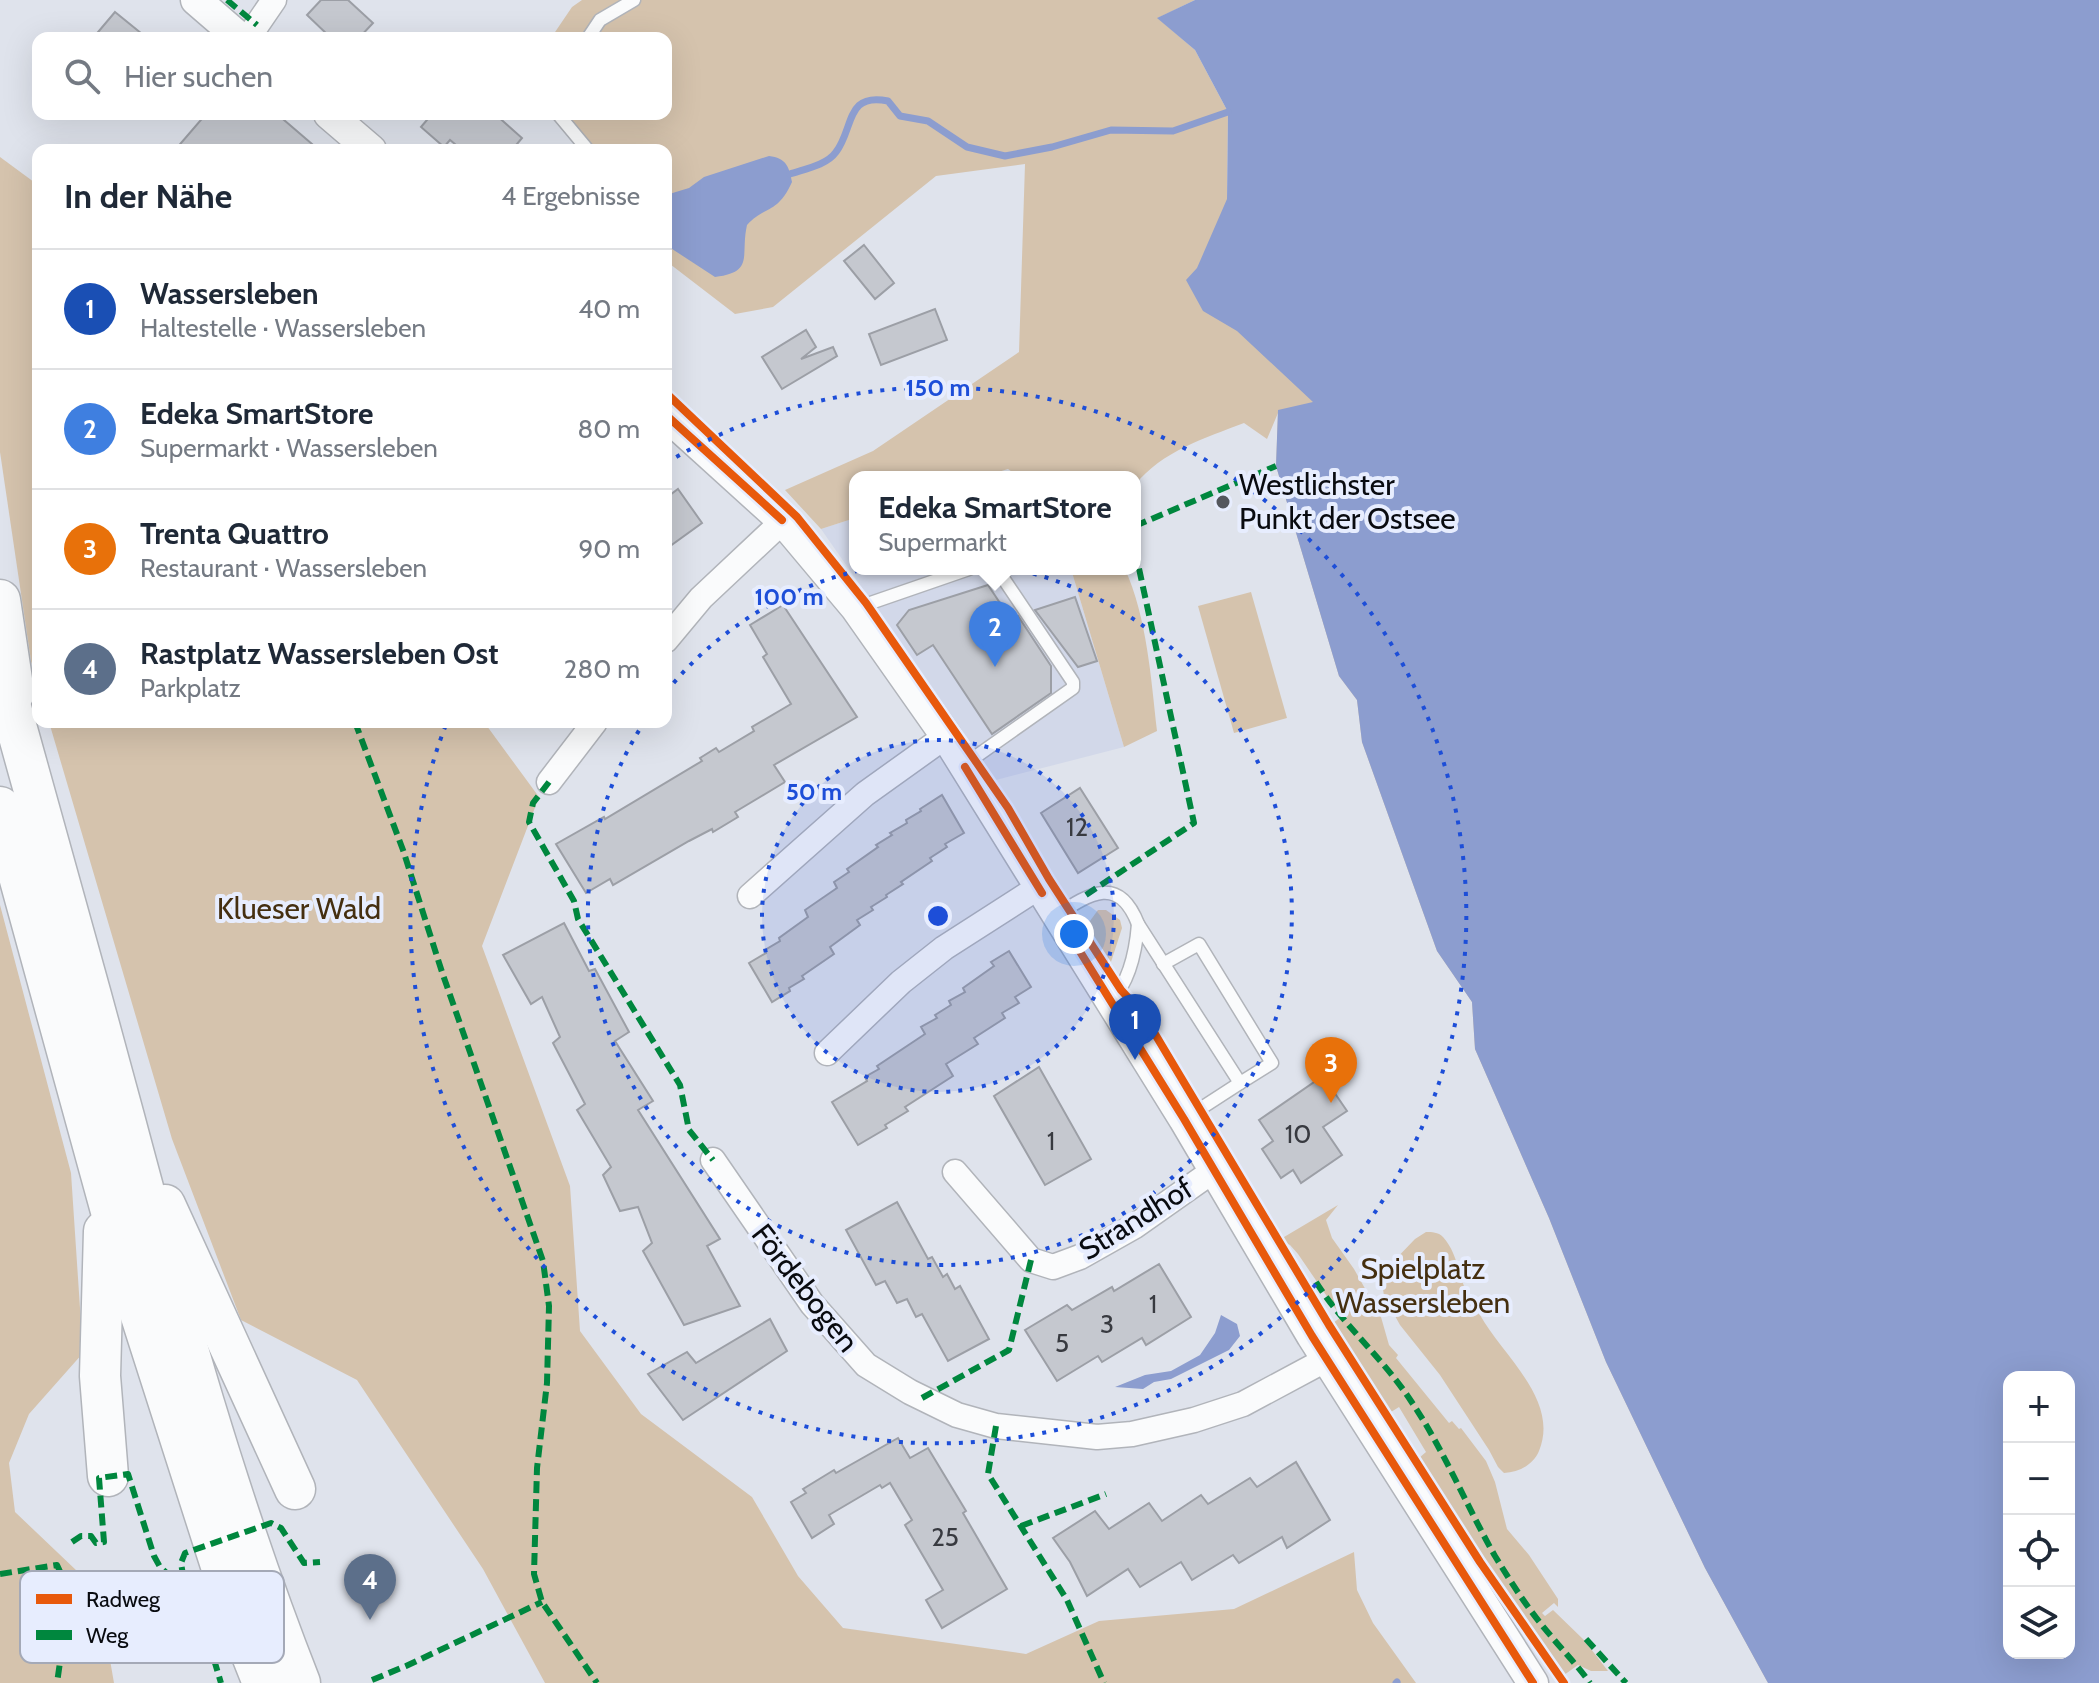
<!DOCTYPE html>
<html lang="de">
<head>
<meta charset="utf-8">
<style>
	body { margin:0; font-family:Cabin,sans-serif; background:#f6f6f7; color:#1f2937 }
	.controls { position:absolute; right:24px; bottom:24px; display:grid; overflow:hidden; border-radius:16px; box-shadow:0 8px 32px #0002 }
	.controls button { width:72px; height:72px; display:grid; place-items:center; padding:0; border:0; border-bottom:2px solid #e0e1e3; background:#fff; color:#1f2937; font:40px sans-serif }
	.you { position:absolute; left:1074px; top:934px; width:28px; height:28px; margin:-20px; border:6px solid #fff; border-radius:50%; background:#1a73e8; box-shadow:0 0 0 12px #1a73e833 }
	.badge { display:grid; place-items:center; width:52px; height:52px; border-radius:50%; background:#54575d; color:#fff; font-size:26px; font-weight:700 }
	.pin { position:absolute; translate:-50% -66px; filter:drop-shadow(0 2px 4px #0008) }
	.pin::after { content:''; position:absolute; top:42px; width:28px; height:24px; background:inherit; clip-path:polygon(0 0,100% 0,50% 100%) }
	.popup { position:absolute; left:849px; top:471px; width:292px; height:104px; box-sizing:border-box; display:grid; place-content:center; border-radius:16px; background:#fff; filter:drop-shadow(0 2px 6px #0005); font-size:26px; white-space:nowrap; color:#747a83 }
	.popup b { font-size:30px; color:#1f2937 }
	.popup::after { content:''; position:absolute; left:50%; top:100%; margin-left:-16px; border:16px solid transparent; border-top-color:#fff }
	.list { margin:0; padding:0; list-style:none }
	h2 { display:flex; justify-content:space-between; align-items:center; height:104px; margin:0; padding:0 32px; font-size:34px }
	h2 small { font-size:26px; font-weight:400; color:#747a83 }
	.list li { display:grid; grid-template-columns:52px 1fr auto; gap:24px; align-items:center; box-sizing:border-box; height:120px; padding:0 32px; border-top:2px solid #e0e1e3 }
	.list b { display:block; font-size:30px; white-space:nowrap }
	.list p { margin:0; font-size:26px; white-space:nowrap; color:#747a83 }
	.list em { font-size:26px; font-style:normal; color:#747a83 }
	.icon { flex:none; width:44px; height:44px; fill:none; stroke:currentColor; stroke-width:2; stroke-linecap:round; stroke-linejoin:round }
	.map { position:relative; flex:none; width:2099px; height:1683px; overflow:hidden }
	.search { position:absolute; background:#fff; box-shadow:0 8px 32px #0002; left:32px; top:32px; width:640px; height:88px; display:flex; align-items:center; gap:20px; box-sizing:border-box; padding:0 28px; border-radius:16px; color:#747a83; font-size:30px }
	.panel { position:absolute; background:#fff; box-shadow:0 8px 32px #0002; left:32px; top:144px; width:640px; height:584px; border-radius:16px }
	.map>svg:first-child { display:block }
</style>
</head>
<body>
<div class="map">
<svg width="2099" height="1683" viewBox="0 0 2099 1683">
	<rect width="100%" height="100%" fill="#dfe3ec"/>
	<!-- built -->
	<polygon fill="#d2d8e9" points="855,518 855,569 1071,569 1124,747 996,780 821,529"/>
	<!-- green -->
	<g fill="#d5c3ad">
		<path d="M582,0h613l-37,18 37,32 33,62 -1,87 98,186 443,1298 -63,-115 -99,-206 -57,-144 -74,-169 -3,-47 -35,-51 -75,-209 -5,-42 -18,-24 -63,-210 2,-53 -11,26 -23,-16c-39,15 -82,28 -109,62v-8h-116l-11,-8 -26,8h-127v41l-34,11 -36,-39 88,-39 146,-99 6,-188 -89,12 -163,131 -38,7 -69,-53v-111h-86l-30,-36h116v-76h-115l21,-31z"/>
		<polygon points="0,157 38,185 38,686 31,661 0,452"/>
		<path d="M1071,569h54c22,49 26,109 32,162l-33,16z"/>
		<polygon points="1251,592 1287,718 1234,733 1198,606"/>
		<polygon points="49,722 484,722 539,797 482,946 570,1186 580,1331 641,1414 752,1497 798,1576 843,1628 1026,1654 1099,1621 1234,1609 1354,1552 1357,1590 1373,1623 1416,1683 545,1683 483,1569 357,1380 241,1320 172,1139"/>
		<polygon points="0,905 71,1173 83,1353 29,1414 9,1463 15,1512 98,1591 114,1683 0,1683"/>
		<polygon points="1098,910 1106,910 1120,920 1122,928 1111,962 1087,925"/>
		<path d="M1338,1205l-12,15 6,18 22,31 27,48 8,28 9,10 -2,3 53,65 3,-2 7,8 2,-1 25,33 9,21 12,47 22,26 29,44v8l-4,-4 -12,10 3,3 8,-6 31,30 24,31h-17l-13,-6 -14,10c-52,-71 -99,-143 -145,-217l7,-6 -27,-45 -8,5 -58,-89 8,-6 -43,-63 -8,-9 -11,-5z"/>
		<path d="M1426,1232c6,0 12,0 17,5 14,15 16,39 24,57 4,7 9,14 13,21 22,40 80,85 59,136 -6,14 -20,21 -35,22l-6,-6 -9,-17 -49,-75 -40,-50 -16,-29 -2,-14 9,-18 24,-25z"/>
	</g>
	<!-- water -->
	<g fill="#8c9dcf" fill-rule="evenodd">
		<path d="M1195,0h904v1683h-331l-63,-115 -99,-206 -57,-144 -74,-169 -3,-47 -35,-51 -75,-209 -5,-42 -18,-24 -63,-210 2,-56 35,-8 -76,-71 -34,-20 -17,-31 11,-12 30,-69 1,-87 -33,-62 -38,-32zM2009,1377h60v276h-60z"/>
		<path d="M769,156c17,2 20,10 23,26 -15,33 -27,23 -45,43 -7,31 8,47 -32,52l-49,-32v-50l23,-7 15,-11z"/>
		<polygon points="1221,1315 1237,1324 1240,1336 1229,1350 1171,1379 1154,1382 1143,1389 1115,1387 1145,1375 1171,1371 1200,1355 1215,1333"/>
	</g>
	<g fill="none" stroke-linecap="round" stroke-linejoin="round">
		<!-- stream -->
		<g stroke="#8c9dcf" stroke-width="7">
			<path d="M790,174c15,-5 37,-9 46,-22 18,-23 9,-60 52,-51l12,15 28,5 39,26 38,9 47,-9 59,-17 62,1 55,-19"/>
			<polyline points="1396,1683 1397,1682"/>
		</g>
	</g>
	<!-- building -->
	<g fill="#c5c8cf" stroke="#9c9fa6" stroke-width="2">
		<polygon points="321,0 348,0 373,23 359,38 331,38 307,15"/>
		<polygon points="115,12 147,38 93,38"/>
		<polygon points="206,114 277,114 319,150 175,150"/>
		<polygon points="432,114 495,114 522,138 512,150 462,150 450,140 444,147 421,127"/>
		<polygon points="864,245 894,283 875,299 844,261"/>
		<polygon points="935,309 947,340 881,365 869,334"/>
		<polygon points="806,330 816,347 801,359 833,347 837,356 782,389 762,357"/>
		<polygon points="678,489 702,523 666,549 666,498"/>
		<polygon points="988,585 1010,618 1018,616 1051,666 1051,693 992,734 933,645 917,655 897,625 909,610"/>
		<polygon points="1075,597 1097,661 1078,667 1035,610"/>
		<polygon points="783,605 857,717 774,765 785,782 735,812 738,817 713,832 712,829 689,841 613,885 610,879 586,893 556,844 604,817 605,819 702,761 700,758 716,748 719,752 754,731 752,727 791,704 763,657 767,654 750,625"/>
		<polygon points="1080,788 1118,848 1078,873 1041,813"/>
		<polygon points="942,795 964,833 945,844 947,847 930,858 932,861 901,882 903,884 886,895 887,897 871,907 873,910 857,920 860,925 830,947 834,954 802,976 804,979 789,988 790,991 772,1002 749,963 766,953 765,950 780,941 779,938 808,917 805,910 837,888 834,882 849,872 847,869 878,847 876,845 892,835 890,833 907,823 906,820 921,811 920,809"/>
		<polygon points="564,923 589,971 595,969 629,1032 615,1041 653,1101 638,1110 720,1239 707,1246 740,1306 684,1325 643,1251 652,1243 638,1207 620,1211 603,1175 611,1167 577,1110 585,1104 553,1043 560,1037 542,997 531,1004 503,955"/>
		<polygon points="1009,951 1031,987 1015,997 1019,1003 1002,1013 1005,1018 974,1038 978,1044 946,1064 953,1076 905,1107 908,1111 885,1125 887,1128 858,1145 832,1102 867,1081 865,1077 879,1069 877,1066 925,1034 921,1027 937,1018 935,1015 951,1005 949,1001 965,992 963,988 994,966 991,962"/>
		<polygon points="1039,1067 1091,1159 1045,1185 994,1096"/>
		<polygon points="1323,1076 1347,1111 1323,1127 1342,1155 1301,1183 1293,1170 1281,1178 1262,1149 1273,1141 1259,1120"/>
		<polygon points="897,1202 928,1259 932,1257 943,1277 947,1274 955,1289 960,1286 989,1339 948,1361 922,1314 916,1317 907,1299 897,1303 885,1281 876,1285 846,1230"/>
		<polygon points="1159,1264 1191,1317 1146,1345 1142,1338 1102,1362 1098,1356 1057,1381 1025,1330 1067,1305 1072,1310 1112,1287 1114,1291"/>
		<polygon points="770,1319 787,1351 683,1420 648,1374 687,1352 696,1363"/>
		<polygon points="898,1438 910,1458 928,1448 966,1511 963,1513 1007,1589 942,1628 926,1600 943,1590 905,1525 912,1520 890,1483 882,1488 880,1485 829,1515 834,1524 812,1538 791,1502 806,1493 803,1489 834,1470 836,1473"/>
		<polygon points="1296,1462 1330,1520 1287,1548 1282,1537 1239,1563 1233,1555 1192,1580 1181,1562 1140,1587 1128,1569 1087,1596 1070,1562 1053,1538 1095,1511 1109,1529 1149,1503 1162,1521 1201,1495 1208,1504 1250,1478 1257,1487"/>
	</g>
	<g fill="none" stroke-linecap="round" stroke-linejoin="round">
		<!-- service casing -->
		<g stroke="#b1b4ba" stroke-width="15">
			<g id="service">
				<polyline points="588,38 600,20 634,0"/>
				<polyline points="558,114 588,150"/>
				<polyline points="856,608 969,569"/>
				<polyline points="964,765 1073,688 1073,682 997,569"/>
				<path d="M1057,915c33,-22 62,-40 81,9l102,159 -54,35"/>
				<polyline points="1163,964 1199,944 1272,1063 1240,1083"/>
				<path d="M1111,1001c18,-19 25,-51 27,-77"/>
			</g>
		</g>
		<!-- minor casing -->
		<g stroke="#b1b4ba" stroke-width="27">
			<g id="minor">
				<polyline points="248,38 274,0"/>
				<polyline points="666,640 701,598 783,521"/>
				<polyline points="549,782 595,722"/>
				<polyline points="750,896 865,794 946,736"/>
				<polyline points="827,1053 901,982 944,948 1039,887"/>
				<polyline points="713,1160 812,1304 866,1365 910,1392 957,1415 996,1426 1097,1437 1132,1434 1194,1420 1243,1404 1327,1359"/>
				<polyline points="955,1172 1031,1260 1053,1267 1080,1257 1135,1226 1213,1171"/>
			</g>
		</g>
		<!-- tertiary casing -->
		<g stroke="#b1b4ba" stroke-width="33">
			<g id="tertiary">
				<polyline points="196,0 240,38"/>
				<polyline points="329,114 371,150"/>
				<polyline points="666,415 783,521 856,608 946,736 1184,1119 1312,1336 1533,1683"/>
			</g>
		</g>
		<!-- trunk casing -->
		<g stroke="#b1b4ba" stroke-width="43">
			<g id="trunk">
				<polyline points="0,600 14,693"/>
				<path d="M0,668c41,150 84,299 124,449 51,192 103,381 176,566"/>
				<polyline points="0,807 133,1291 240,1625 263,1683"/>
				<polyline points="165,1205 295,1489"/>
				<polyline points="104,1231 100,1376 108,1476"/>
			</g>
		</g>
		<!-- service -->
		<use href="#service" stroke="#fafbfc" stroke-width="12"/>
		<!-- minor -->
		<use href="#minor" stroke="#fafbfc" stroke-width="24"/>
		<!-- tertiary -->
		<use href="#tertiary" stroke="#fafbfc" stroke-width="30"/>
		<!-- trunk -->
		<use href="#trunk" stroke="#fafbfc" stroke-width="40"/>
		<!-- quiet -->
		<g stroke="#00873e" stroke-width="6" stroke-dasharray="12 6" stroke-linecap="butt">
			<polyline points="227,0 257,25"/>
			<polyline points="1135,526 1276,466"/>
			<polyline points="355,722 403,850 442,972 543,1261 549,1306 547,1383 537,1468 534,1574 542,1602 597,1683"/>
			<polyline points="549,782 533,803 529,822 574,901 578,919 680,1085 689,1130 713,1160"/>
			<polyline points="1086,895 1194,823 1135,550"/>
			<path d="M1316,1282c27,43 67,76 95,119 33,49 55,104 84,155 17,28 35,56 56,80 13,16 27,30 39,47"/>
			<polyline points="922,1398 1009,1350 1031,1260"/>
			<polyline points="996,1426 988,1474 1067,1600 1104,1683"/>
			<polyline points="1021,1526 1106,1494"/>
			<polyline points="72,1542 81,1536 91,1536 96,1543 104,1542 99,1478 128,1474 154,1556 160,1567 170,1576 183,1575 181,1563 185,1553 271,1523 281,1528 304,1563 320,1562"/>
			<polyline points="0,1574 57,1565 70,1593 57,1683"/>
			<polyline points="183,1575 203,1623 221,1683"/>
			<polyline points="1586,1639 1626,1683"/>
			<polyline points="372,1680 406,1666 542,1602"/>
		</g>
		<!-- cycleway casing -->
		<g stroke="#e7edfe" stroke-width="13">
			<g id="cycleway">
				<polyline points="666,393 797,517 866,603 1008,808 1049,879 1121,990 1143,1014 1329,1325 1480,1562 1564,1683"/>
				<polyline points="666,415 782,520"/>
				<polyline points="965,767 1042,893"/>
				<polyline points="1079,950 1184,1119 1312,1336 1533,1683"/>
			</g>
		</g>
		<!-- cycleway -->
		<use href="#cycleway" stroke="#e8590c" stroke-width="8"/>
	</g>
	<!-- distance rings -->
	<circle cx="938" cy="916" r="176" fill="#1d4ed8" fill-opacity=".12"/>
	<g fill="none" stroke="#1d4ed8" stroke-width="4" stroke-dasharray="4 8">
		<circle cx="938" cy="916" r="176"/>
		<path d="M666 692A352 352 0 1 1 643 724"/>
		<path d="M666 463A528 528 0 1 1 447 722"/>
	</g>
	<!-- markers -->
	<circle fill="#54575d" stroke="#e7edfe" stroke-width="3" cx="1223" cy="502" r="8"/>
	<g text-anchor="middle" stroke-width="8" stroke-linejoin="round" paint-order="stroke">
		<!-- number labels -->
		<g font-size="26" fill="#383a40">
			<text x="1077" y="836">12</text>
			<text x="1298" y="1143">10</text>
			<text x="1051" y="1150">1</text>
			<text x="1153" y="1313">1</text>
			<text x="1107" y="1333">3</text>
			<text x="1062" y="1352">5</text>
			<text x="945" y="1546">25</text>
		</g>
		<!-- poi labels -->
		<g font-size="30" fill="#090b10" stroke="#e7edfe" text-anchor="start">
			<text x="1239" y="495">Westlichster<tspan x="1239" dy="34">Punkt der Ostsee</tspan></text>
		</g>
		<!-- park labels -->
		<g font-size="30" fill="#452f10" stroke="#e7edfe">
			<text x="299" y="919">Klueser Wald</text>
			<text x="1423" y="1279">Spielplatz<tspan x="1423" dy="34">Wassersleben</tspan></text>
		</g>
		<!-- street labels -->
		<g font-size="30" fill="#090b10" stroke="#e7edfe">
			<text transform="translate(1136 1219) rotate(-32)" y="10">Strandhof</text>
			<text transform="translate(805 1288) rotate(52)" y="10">Fördebogen</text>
		</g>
	</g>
	<!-- legend -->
	<rect x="20" y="1571" width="264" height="92" rx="12" fill="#e7edfe" stroke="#a4a9b7" stroke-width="2"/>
	<rect x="36" y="1594" width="36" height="10" fill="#e8590c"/>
	<rect x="36" y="1630" width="36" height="10" fill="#00873e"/>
	<g font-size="22" fill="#090b10">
		<text x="86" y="1607">Radweg</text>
		<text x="86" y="1643">Weg</text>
	</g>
	<circle cx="938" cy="916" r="12" fill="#1d4ed8" stroke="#e7edfe" stroke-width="4"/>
	<g font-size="24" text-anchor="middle" font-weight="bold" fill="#1d4ed8" stroke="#e7edfe" stroke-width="8" stroke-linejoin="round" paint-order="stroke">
		<text x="938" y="396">150 m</text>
		<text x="789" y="605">100 m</text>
		<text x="814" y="800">50 m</text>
	</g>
</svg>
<div class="controls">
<button>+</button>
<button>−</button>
<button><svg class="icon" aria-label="locate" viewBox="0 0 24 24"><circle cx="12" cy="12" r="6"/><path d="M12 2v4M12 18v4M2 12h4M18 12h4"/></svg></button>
<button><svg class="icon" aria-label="layers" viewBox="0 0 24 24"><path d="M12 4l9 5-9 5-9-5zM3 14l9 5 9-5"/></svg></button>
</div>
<div class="you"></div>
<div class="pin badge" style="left:1135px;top:1060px;background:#1a4fb4">1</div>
<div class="pin badge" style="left:995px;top:667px;background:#3f7fe0">2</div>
<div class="popup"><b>Edeka SmartStore</b>Supermarkt</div>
<div class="pin badge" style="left:1331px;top:1103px;background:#e8710a">3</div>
<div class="pin badge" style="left:370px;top:1620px;background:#5c6f8a">4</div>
<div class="search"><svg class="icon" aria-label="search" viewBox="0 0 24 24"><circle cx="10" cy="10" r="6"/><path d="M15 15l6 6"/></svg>Hier suchen</div>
<section class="panel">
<h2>In der Nähe<small>4 Ergebnisse</small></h2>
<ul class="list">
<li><span class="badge" style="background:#1a4fb4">1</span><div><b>Wassersleben</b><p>Haltestelle · Wassersleben</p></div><em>40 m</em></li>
<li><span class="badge" style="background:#3f7fe0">2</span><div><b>Edeka SmartStore</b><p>Supermarkt · Wassersleben</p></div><em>80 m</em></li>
<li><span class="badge" style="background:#e8710a">3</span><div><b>Trenta Quattro</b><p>Restaurant · Wassersleben</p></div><em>90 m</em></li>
<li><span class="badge" style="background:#5c6f8a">4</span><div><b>Rastplatz Wassersleben Ost</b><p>Parkplatz</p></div><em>280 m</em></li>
</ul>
</section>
</div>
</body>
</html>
